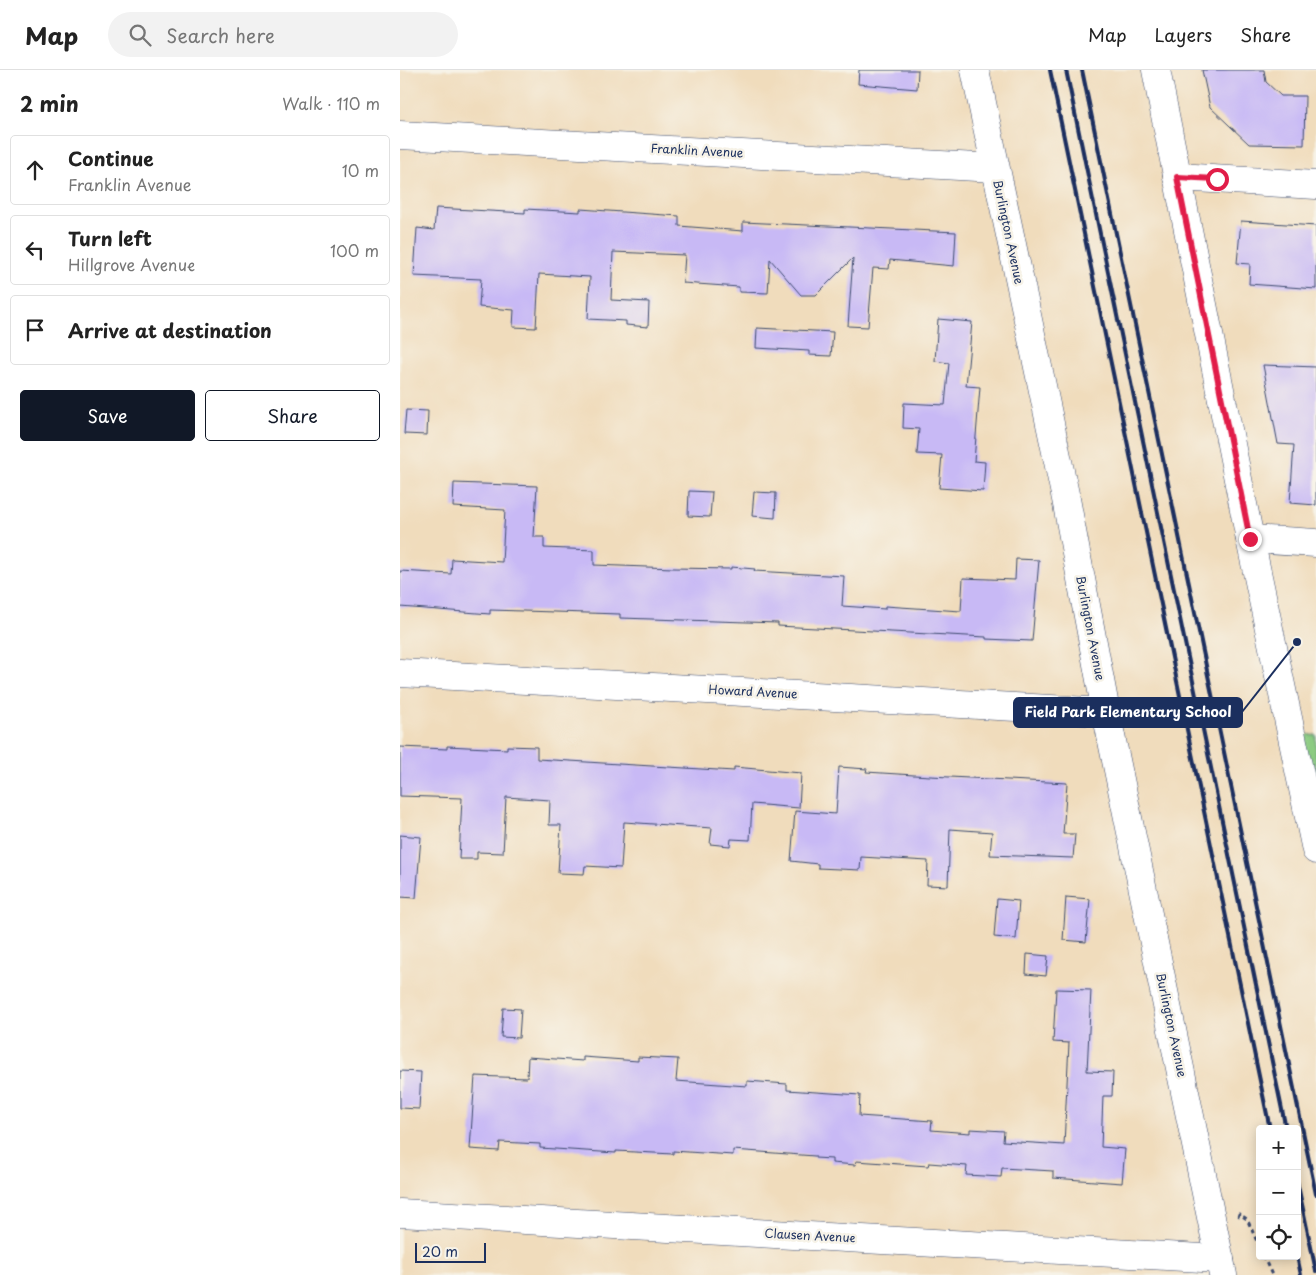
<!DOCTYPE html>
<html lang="en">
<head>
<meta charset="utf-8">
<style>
	body { margin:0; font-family:"Playpen Sans",sans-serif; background:#f2f2f2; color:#222 }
	.controls { position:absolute; right:15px; bottom:15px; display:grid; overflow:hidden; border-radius:5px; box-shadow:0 2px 12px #0003 }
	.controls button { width:45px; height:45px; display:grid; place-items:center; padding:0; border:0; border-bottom:1px solid #e0e0e0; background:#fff; color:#222; font:25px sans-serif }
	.scale { position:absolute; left:15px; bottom:12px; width:71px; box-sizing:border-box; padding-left:5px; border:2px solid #1b2f5e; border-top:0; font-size:14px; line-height:18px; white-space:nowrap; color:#1b2f5e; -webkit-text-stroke:4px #f7f3e8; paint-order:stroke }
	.stop { position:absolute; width:15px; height:15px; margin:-11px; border:4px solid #e11d48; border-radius:50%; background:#fff }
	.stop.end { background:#e11d48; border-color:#fff; box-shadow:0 1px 5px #0008 }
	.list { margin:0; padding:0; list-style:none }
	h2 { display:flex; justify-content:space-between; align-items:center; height:65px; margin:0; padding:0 20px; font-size:21px }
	h2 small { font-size:16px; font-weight:400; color:#767676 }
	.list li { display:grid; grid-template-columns:32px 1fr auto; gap:15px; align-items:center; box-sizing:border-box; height:70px; margin:0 10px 10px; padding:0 10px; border:1px solid #e0e0e0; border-radius:5px }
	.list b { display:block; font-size:19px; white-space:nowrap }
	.list p { margin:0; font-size:16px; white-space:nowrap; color:#767676 }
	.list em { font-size:16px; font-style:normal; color:#767676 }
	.actions { display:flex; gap:10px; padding:15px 20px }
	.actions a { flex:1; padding:11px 0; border:1px solid #111827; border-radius:5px; text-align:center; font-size:18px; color:#111827 }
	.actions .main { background:#111827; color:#fff }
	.icon { flex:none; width:28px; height:28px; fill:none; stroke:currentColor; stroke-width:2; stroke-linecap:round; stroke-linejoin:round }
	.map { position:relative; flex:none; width:916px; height:1205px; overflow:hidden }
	header { display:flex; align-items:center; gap:30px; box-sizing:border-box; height:70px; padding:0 25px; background:#fff; border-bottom:1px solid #e0e0e0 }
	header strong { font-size:24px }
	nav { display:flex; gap:28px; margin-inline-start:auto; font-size:18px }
	.search { width:350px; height:45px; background:#f2f2f2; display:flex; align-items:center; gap:12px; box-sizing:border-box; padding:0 18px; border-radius:28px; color:#767676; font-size:19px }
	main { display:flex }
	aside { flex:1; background:#fff }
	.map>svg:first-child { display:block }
</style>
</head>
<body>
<header>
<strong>Map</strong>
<div class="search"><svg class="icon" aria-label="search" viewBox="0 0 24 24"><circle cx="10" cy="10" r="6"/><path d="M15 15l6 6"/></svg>Search here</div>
<nav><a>Map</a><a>Layers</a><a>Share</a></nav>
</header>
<main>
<aside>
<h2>2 min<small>Walk · 110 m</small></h2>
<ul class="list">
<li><svg class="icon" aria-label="ahead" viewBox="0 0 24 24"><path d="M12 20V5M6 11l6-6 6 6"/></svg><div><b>Continue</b><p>Franklin Avenue</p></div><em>10 m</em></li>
<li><svg class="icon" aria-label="left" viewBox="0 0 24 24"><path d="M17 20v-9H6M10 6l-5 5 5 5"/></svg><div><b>Turn left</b><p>Hillgrove Avenue</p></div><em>100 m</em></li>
<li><svg class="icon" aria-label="arrive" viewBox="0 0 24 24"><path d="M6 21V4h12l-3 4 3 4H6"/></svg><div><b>Arrive at destination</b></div></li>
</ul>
<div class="actions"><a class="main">Save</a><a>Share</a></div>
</aside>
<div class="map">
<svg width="916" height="1205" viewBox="0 0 916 1205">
	<rect width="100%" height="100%" fill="#f7f3e8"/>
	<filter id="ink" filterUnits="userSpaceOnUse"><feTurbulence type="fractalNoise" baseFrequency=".02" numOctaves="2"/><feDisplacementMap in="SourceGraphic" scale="10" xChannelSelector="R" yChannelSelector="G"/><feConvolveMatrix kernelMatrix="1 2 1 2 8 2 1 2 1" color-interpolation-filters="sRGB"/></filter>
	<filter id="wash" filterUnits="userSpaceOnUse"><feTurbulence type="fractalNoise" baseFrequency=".0096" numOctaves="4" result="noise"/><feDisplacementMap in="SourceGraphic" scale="20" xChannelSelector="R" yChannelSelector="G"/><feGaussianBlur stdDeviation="1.12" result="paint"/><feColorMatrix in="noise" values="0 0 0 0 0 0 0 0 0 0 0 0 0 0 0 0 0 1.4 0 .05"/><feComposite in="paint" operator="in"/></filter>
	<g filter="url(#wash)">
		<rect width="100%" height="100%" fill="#f0dcbc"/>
		<!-- green -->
		<polygon fill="#8ccb82" stroke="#547d70" points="898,664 916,665 916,745"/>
		<g id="blocks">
			<!-- building -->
			<g fill="#c8b9f5">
				<polygon points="459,0 518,0 517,19 458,14"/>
				<polygon points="802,0 864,0 866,12 881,26 905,26 904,75 849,74 810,37"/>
				<polygon points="36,138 125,143 125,139 180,142 180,139 279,146 279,156 343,161 343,152 556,162 554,196 490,190 489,199 473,198 468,257 448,256 453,188 416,225 401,225 370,189 368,223 339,222 339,217 283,213 285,185 213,182 211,230 249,232 248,257 226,255 226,251 188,249 190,207 139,204 136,258 113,257 114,240 79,237 81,209 14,206 17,158 34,160"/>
				<polygon points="841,151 916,156 916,219 849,214 850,194 837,193"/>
				<polygon points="538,249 572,252 566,316 580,317 574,391 585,392 583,421 539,418 542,385 517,384 519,359 503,358 504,333 545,335 549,293 535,291"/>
				<polygon points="357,258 433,262 431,286 409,285 409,281 356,278"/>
				<polygon points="863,295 916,297 916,435 890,433 894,375 878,374"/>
				<polygon points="6,340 28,341 27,365 4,364"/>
				<polygon points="54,413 137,416 134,467 144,467 144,478 194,480 194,495 273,498 331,499 331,497 355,499 354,501 444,506 442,536 485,539 485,536 561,541 563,508 615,510 616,489 639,490 632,571 586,569 586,567 378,556 378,553 220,548 220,544 90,540 90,544 0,537 0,501 51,504 52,489 102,492 105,440 53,437"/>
				<polygon points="289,421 312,422 310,447 288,446"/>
				<polygon points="354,422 376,423 375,448 352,446"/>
				<polygon points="47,676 107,679 107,676 137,677 137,689 334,701 334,697 401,703 399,738 352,734 350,770 331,769 330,776 310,774 312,758 224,752 221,798 185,796 184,804 158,803 161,755 149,755 150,730 106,727 103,783 77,782 77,789 59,789 62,728 0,726 0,677 47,679"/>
				<polygon points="439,697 467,699 466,702 530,706 667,713 663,764 675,764 673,788 590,785 592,762 550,759 548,816 527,815 528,791 461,787 460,800 418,798 418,794 391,791 395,741 436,744"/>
				<polygon points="0,765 21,767 16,828 0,827"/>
				<polygon points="666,827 690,829 686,872 663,870"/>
				<polygon points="597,829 619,831 616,869 594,867"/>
				<polygon points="627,884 648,886 646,906 626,904"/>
				<polygon points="656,919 691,920 687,1001 713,1002 712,1026 703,1026 701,1077 725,1079 722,1113 653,1108 653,1101 602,1098 601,1107 566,1105 567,1096 529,1093 528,1096 456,1091 455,1095 432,1093 432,1089 415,1088 415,1086 333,1080 333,1085 273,1081 273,1084 216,1081 216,1083 140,1078 140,1074 100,1072 99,1081 70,1079 75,1006 127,1008 128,987 183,991 183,987 238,991 238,987 278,989 276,1011 347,1016 347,1011 387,1014 387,1020 460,1025 459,1046 532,1051 531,1060 570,1063 570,1059 604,1061 603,1071 664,1075 669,973 653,972"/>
				<polygon points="103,938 121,939 119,968 101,967"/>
				<polygon points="0,1001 21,1002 19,1039 0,1038"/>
			</g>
		</g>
	</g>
	<g filter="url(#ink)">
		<use href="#blocks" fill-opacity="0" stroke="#3b496c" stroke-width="1"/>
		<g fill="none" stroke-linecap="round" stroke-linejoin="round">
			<!-- minor casing -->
			<g stroke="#3b496c" stroke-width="29">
				<g id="minor">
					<polyline points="575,0 666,429 706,642 823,1205"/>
					<polyline points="756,0 850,469 916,780"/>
					<polyline points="0,65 595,98"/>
					<polyline points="777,107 916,115"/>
					<polyline points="850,469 916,473"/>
					<polyline points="0,603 706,642"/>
					<polyline points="0,1143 820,1189"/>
				</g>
			</g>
			<!-- path -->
			<g stroke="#3b496c" stroke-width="3" stroke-dasharray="4 4" stroke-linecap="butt">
				<polyline points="838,1147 839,1144 847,1149 860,1178"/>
				<polyline points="863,1186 872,1205"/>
			</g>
			<!-- minor -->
			<use href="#minor" stroke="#fff" stroke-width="28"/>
			<!-- rail -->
			<g stroke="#1b2f5e" stroke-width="4">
				<polyline points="650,0 870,1059"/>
				<polyline points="666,0 886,1059"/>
				<polyline points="682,0 916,1124"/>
				<polyline points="897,1111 916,1201"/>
				<polyline points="897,1186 901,1205"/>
			</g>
		</g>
	</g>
	<g fill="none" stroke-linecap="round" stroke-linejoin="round" filter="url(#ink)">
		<!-- route -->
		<polyline stroke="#e11d48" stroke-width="6" points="817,109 777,107 850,469"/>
	</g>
	<g text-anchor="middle" stroke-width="5" stroke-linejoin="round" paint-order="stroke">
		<!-- street labels -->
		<g font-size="12" fill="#1b2f5e" stroke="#f7f3e8">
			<text transform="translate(297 81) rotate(3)" y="4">Franklin Avenue</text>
			<text transform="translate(608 162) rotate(78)" y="4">Burlington Avenue</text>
			<text transform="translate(690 558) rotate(79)" y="4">Burlington Avenue</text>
			<text transform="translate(353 622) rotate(3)" y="4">Howard Avenue</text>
			<text transform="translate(771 955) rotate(78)" y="4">Burlington Avenue</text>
			<text transform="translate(410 1166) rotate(3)" y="4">Clausen Avenue</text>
		</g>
	</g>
	<!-- callouts -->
	<path fill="none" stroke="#1b2f5e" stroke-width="2" d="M897 572L842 642"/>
	<circle fill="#1b2f5e" stroke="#f7f3e8" stroke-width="2" cx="897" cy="572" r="5"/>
	<rect fill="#1b2f5e" stroke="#1b2f5e" stroke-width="2" x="614" y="628" width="228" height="29" rx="5"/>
	<g font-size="14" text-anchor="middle" font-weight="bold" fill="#fff">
		<text x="728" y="647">Field Park Elementary School</text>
	</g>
</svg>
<div class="controls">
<button>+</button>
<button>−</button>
<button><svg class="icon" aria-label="locate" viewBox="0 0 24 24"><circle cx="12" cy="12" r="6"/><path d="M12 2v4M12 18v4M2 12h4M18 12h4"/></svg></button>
</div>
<div class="scale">20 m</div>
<div class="stop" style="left:817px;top:109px"></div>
<div class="stop end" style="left:850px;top:469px"></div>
</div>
</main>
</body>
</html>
